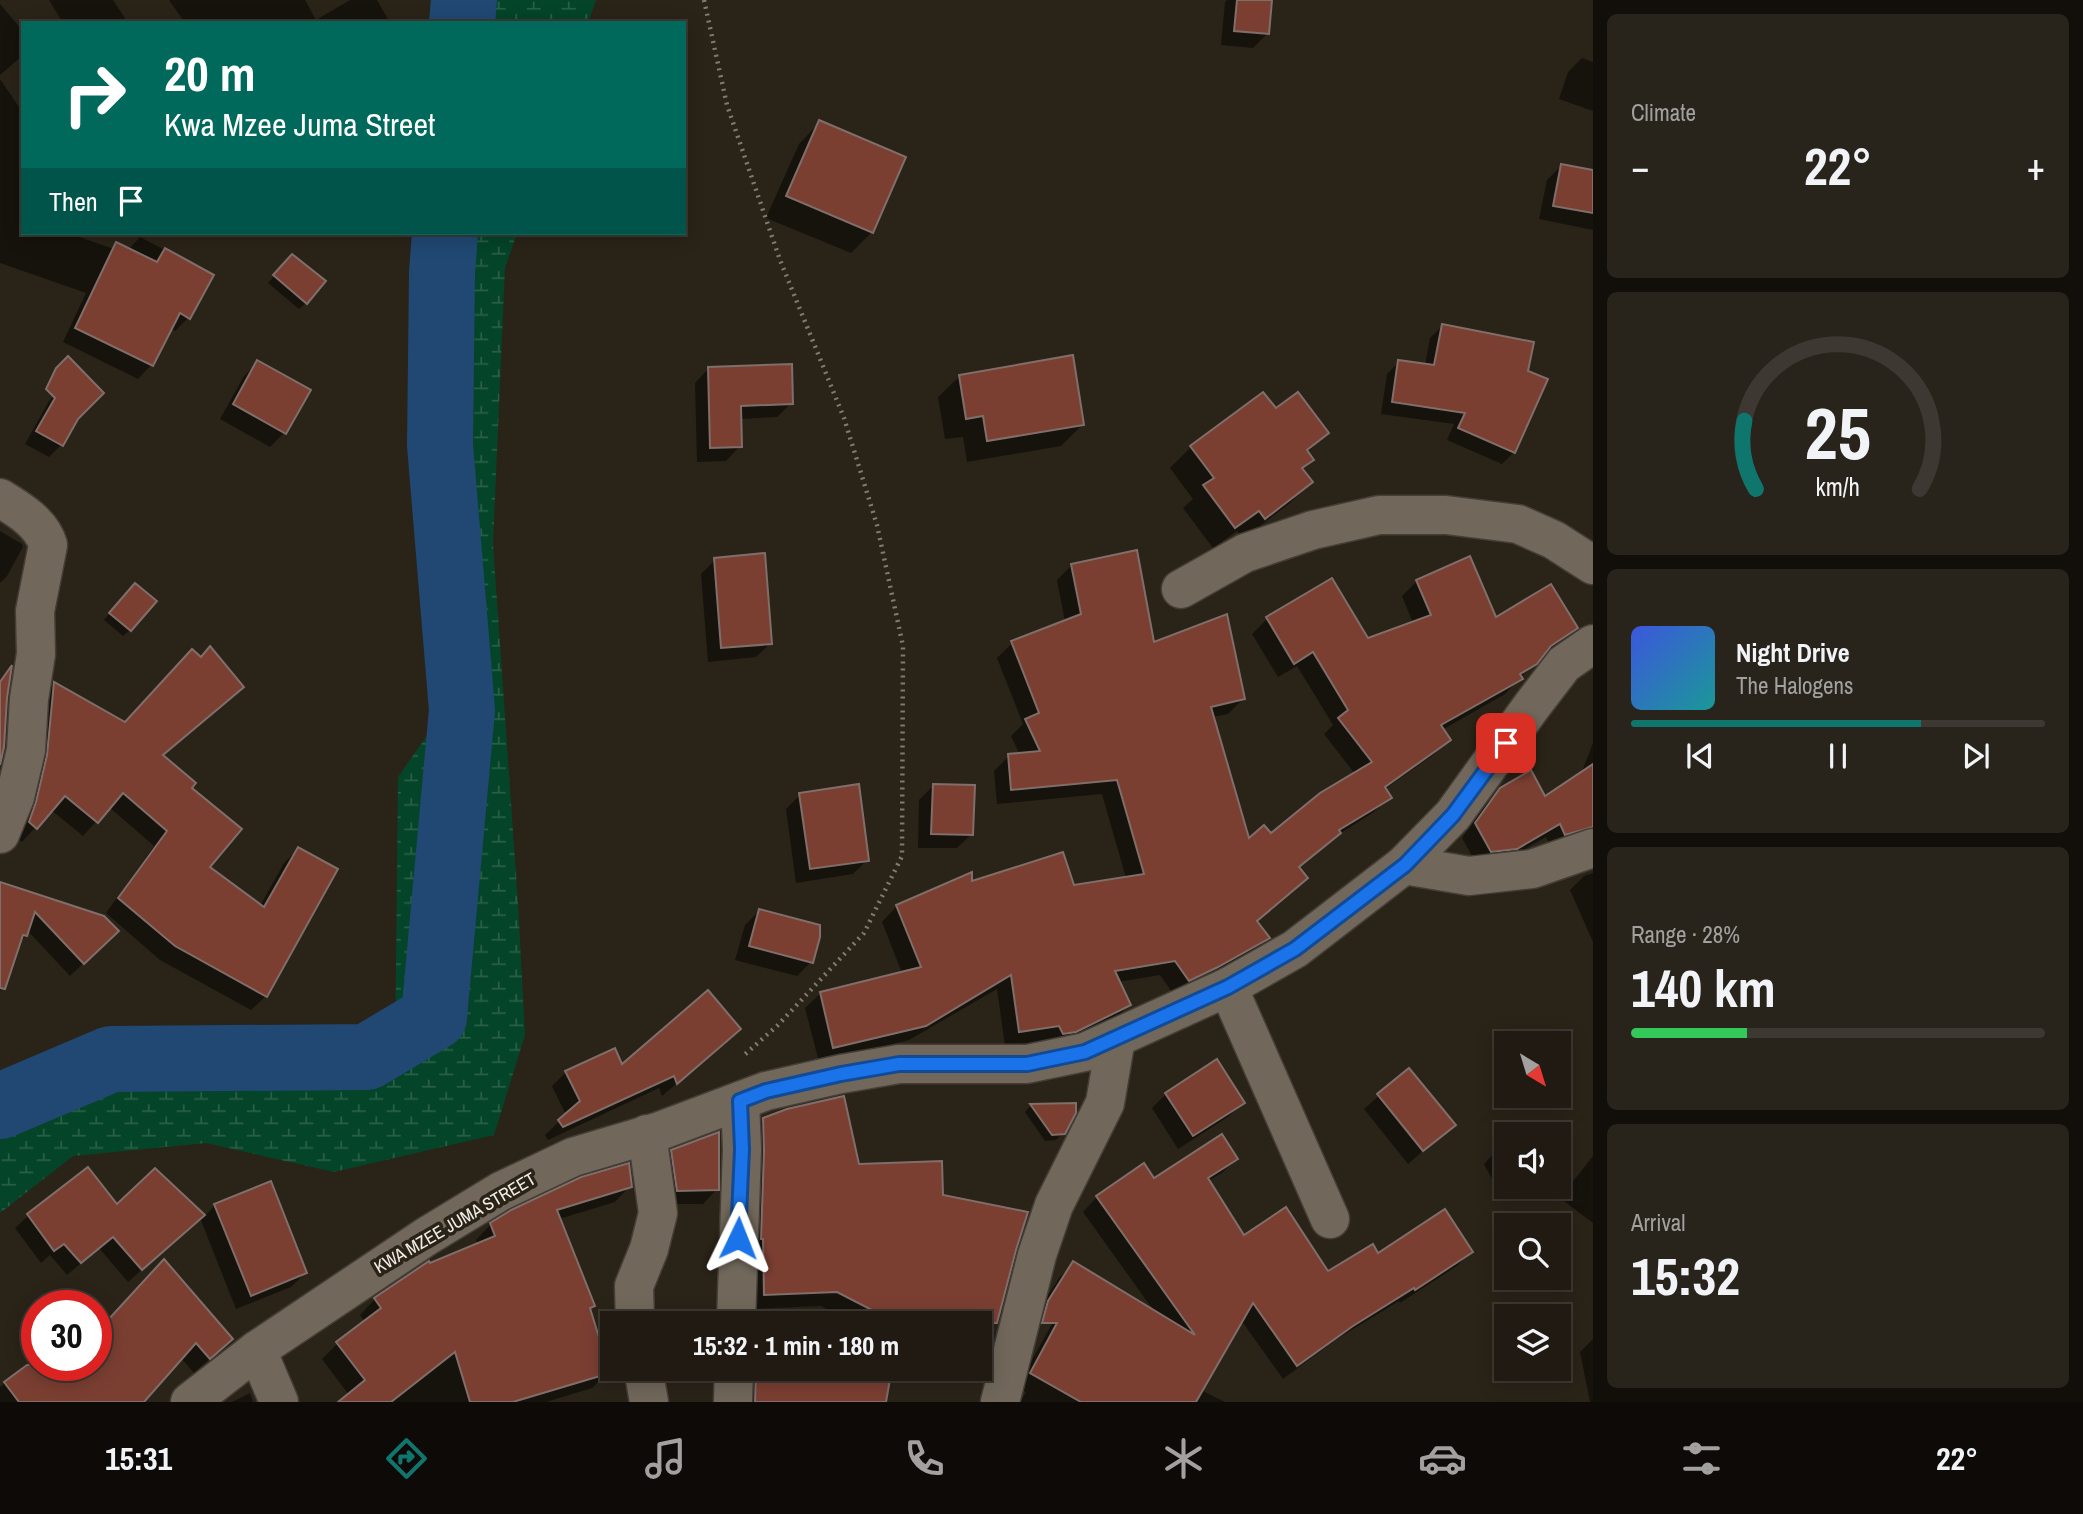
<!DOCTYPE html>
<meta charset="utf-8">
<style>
:root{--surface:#201a12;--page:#28231b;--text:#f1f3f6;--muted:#a2a19f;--line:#3d3832;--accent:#0f766e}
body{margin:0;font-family:"Archivo Narrow",sans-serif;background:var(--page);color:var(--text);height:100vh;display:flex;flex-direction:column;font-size:26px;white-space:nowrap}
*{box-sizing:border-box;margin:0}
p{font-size:23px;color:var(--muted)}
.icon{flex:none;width:38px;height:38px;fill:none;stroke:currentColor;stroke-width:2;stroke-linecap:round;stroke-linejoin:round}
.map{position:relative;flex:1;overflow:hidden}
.side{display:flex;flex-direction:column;gap:14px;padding:14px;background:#120e0a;width:490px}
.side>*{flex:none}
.top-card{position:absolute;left:21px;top:21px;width:665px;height:214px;border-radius:0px;box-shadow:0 4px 18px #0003,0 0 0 2px var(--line);background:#00695c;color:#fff;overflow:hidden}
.needle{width:46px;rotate:142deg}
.buttons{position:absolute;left:1494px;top:1031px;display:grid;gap:14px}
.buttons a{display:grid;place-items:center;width:77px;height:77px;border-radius:0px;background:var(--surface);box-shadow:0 4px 18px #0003,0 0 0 2px var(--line);font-size:35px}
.speed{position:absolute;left:21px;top:1290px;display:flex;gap:14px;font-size:35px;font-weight:700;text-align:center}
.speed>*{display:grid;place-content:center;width:91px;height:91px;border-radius:50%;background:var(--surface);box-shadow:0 4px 18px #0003,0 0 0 2px var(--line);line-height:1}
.speed .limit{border:10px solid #d22;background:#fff;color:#111}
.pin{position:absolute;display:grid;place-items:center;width:60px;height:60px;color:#fff;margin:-30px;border-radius:14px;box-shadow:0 4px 10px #0006}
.me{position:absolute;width:77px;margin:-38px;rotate:2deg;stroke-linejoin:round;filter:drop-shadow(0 0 5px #0008)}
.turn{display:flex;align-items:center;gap:24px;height:147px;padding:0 28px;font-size:32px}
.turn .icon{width:91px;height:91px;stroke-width:2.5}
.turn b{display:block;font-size:49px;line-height:60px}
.then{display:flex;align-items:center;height:66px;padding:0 28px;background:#0003;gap:14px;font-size:26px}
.big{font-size:52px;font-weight:800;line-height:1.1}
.side .card{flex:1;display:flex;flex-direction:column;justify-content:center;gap:10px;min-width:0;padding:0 24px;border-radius:10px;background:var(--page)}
.side .dial{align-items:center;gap:0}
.dial svg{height:182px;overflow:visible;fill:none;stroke:var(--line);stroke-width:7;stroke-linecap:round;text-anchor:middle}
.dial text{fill:var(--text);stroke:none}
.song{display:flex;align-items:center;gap:21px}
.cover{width:84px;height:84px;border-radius:10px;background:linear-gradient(135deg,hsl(230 70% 55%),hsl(180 70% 35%))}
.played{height:7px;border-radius:4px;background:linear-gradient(90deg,var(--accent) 70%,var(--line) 70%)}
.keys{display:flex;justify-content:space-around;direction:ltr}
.heat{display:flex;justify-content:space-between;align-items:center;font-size:38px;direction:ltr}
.charge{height:10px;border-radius:5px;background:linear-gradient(90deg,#34c759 28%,var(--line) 0)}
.trip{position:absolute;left:600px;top:1311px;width:392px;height:70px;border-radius:0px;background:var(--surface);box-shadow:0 4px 18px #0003,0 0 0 2px var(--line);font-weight:800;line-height:70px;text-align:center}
.tabs{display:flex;height:112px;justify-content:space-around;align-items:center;background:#0d0a07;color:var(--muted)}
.tabs .icon{width:49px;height:49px}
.tabs .on{color:var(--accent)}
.tabs b{font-size:32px;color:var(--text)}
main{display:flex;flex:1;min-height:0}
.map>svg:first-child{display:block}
.wetland{fill:url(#wetland-marsh)}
.shadow{fill:#0007}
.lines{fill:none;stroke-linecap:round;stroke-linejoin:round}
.river{stroke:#204873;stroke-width:66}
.building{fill:#7b3f32;stroke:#7f6e6a;stroke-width:2}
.minor-casing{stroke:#443e36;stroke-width:41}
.path{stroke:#807a71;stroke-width:4.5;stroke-dasharray:2 5;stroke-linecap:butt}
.minor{stroke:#71685b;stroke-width:38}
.route-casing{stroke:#114b97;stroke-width:18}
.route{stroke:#1a73e8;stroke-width:12}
.labels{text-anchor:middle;stroke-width:7;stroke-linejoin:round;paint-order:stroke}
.street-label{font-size:18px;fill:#f3ede6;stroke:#2a2318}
</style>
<main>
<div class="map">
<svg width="1593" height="1402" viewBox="0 0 1593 1402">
<defs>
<pattern id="wetland-marsh" width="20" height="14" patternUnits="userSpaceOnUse" patternTransform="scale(1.75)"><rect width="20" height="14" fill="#044428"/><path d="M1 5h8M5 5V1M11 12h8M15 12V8" fill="none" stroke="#295f47"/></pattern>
</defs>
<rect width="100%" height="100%" fill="#2a2318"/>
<!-- wetland -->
<g class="wetland">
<polygon points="475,0 596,0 588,23 474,23"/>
<polygon points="444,233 517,233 505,268 493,544 518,903 525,1035 494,1135 334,1172 206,1143 73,1156 0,1213 0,1117 85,1063 395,1062 398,777 462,685 436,288"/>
</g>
<!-- shadow -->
<g class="shadow">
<polygon points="49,0 113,0 128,23 63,23"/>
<polygon points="169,0 305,0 316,20 350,0 377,0 390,23 185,23"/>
<polygon points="1227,0 1271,0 1268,33 1253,48 1221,45 1225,2"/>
<polygon points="0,4 23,31 23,55 0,75"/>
<polygon points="1582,58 1593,62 1593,111 1559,99 1568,72"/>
<polygon points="0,79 23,113 23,233 68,233 131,255 128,250 140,237 212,275 188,318 175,331 170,328 151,365 138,379 63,342 86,293 0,263"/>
<polygon points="820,122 872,232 851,253 766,218 799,144"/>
<polygon points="1561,166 1593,172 1593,230 1539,219 1547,180"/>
<polygon points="286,262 306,303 299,309 268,283"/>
<polygon points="1442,326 1514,452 1502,464 1447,440 1454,424 1381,414 1387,374 1399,362 1425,365 1430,338"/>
<polygon points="258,362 308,391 284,433 270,447 220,419 244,376"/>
<polygon points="709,368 791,403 777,417 739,419 740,446 726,461 697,462 695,383"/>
<polygon points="960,376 1082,425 1061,446 967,462 963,437 945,439 938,397"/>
<polygon points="61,389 82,409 61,445 49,457 25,444 49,401"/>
<polygon points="1276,411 1327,433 1307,453 1311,459 1301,469 1311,482 1290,503 1243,539 1237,531 1213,548 1183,508 1193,499 1170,468 1191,447"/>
<polygon points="0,531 22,544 23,547 7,576 0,583"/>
<polygon points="715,560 771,643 756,657 708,662 701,574"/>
<polygon points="1072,565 1153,644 1243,699 1228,714 1213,717 1248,841 1271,835 1355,774 1324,734 1333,725 1297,666 1278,677 1252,634 1267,619 1331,580 1367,640 1413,623 1402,596 1417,581 1495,620 1576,628 1561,643 1540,657 1505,694 1442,730 1448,740 1433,755 1385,789 1389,797 1374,812 1336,836 1298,869 1306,878 1256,922 1268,938 1253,953 1174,995 1160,975 1118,982 1129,1005 1114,1020 1048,1048 1044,1041 1005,1046 997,989 909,1040 819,1062 805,1008 821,993 902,973 882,922 897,906 970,884 1073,887 1126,878 1102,794 997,804 994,771 1009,756 1020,755 1011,736 1023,724 997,658 1012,643 1065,622 1057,580"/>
<polygon points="128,591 130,630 123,636 104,620"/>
<polygon points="54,684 124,724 242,687 162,756 190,788 207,867 260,906 284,863 298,849 266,996 251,1010 160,960 106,913 154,846 109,807 83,836 51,810 22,842 15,837 40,698"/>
<polygon points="1593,743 1593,845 1551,847 1546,837 1501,862 1477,865 1462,838 1486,804 1501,789 1545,798 1581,774"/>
<polygon points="933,786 972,834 957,848 918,848 919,800"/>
<polygon points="800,795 867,860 853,874 796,883 786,809"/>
<polygon points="1593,873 1593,942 1570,890 1584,876"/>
<polygon points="0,883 103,944 70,976 27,930 26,936 19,942 4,987 0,991"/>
<polygon points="759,911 820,927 811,962 797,976 735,960 745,925"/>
<polygon points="725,1043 662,1096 659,1088 548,1140 545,1135 566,1115 552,1086 566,1072 622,1067"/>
<polygon points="1408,1070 1453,1125 1408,1164 1364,1109"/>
<polygon points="1166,1094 1243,1103 1228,1117 1178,1149 1152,1108"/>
<polygon points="1031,1105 1074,1105 1063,1133 1056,1140 1045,1141 1025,1112"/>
<polygon points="764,1119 858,1166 941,1196 974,1323 853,1323 821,1306 749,1309 748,1135"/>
<polygon points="1507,1145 1507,1186 1526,1186 1503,1199 1484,1164 1498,1149"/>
<polygon points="672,1152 717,1189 703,1204 663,1204 658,1166"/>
<polygon points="1593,1156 1593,1223 1560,1198"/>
<polygon points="1236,1158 1222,1173 1208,1181 1244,1237 1328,1273 1378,1256 1471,1252 1457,1266 1400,1303 1399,1301 1337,1339 1283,1379 1241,1320 1201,1390 1225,1402 1020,1402 1026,1392 1017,1387 1057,1315 1038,1311 1059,1278 1073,1264 1156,1314 1083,1212 1097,1197"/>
<polygon points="88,1170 117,1206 155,1171 204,1217 215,1205 305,1273 291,1287 236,1309 200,1218 128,1282 99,1248 67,1275 50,1255 41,1263 15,1228 28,1216"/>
<polygon points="630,1186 615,1202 559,1219 579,1313 608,1373 592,1388 546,1402 340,1402 349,1395 322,1359 337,1344 365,1322 360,1315 375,1299 428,1264 429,1266 478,1245 476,1240 491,1224"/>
<polygon points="148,1276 215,1354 194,1373 181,1358 142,1402 0,1402 0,1387 37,1360 37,1365 96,1365"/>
<polygon points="1593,1339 1593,1402 1590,1402 1580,1352"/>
<polygon points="735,1368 807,1368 885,1402 738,1402"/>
<polygon points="940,1368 953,1368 949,1373"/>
<polygon points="250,1393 253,1402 232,1402"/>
</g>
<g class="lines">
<!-- river -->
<g class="river">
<polyline points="462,23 464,0"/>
<polyline points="0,1106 111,1059 367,1057 434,1017 462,710 440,445 442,273 445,233"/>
</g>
</g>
<!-- building -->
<g class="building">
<polygon points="1237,0 1272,0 1269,34 1234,31"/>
<polygon points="819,120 906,157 873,233 786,196"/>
<polygon points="1561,164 1593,170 1593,213 1553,206"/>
<polygon points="116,242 157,262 165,248 214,275 190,319 180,313 153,366 75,328"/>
<polygon points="292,254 326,281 307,304 273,275"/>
<polygon points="1442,324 1534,342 1528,371 1548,379 1515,453 1458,428 1465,413 1392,402 1398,360 1434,365"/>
<polygon points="1073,355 1084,425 987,441 983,416 966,419 959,375"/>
<polygon points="68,356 104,393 78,419 63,446 36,431 55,398 46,389 56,368"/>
<polygon points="257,360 311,390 286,434 233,404"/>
<polygon points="792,364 793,404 741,406 742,447 710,448 708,367"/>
<polygon points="1263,392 1276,408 1298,392 1329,433 1307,450 1314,460 1302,468 1313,482 1265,519 1259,511 1235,528 1203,485 1214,478 1190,446"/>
<polygon points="1137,550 1154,642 1227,614 1245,699 1211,707 1249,838 1264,825 1271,833 1320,793 1372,762 1338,718 1348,710 1313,652 1294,664 1266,617 1332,578 1368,638 1431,615 1416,580 1470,556 1496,617 1551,584 1578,628 1551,646 1537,664 1520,674 1523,679 1441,725 1451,740 1385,787 1392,798 1339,830 1341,833 1299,867 1308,878 1257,921 1270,938 1218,967 1189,981 1175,961 1115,971 1131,1005 1076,1032 1063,1034 1059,1026 1019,1032 1011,975 926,1026 833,1048 820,992 921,967 896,905 972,872 972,881 1063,852 1074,885 1144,874 1117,780 1011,790 1008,754 1040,751 1025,719 1039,713 1011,641 1081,614 1071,564"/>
<polygon points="765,553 772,644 721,648 714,558"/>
<polygon points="135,583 157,601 131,631 109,613"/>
<polygon points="210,646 244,687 163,755 196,783 192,788 242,829 210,867 264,907 298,847 338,869 267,997 175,946 118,898 167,831 123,793 98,823 65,796 37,829 29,822 36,802 47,755 54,682 125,722 192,649 201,657"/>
<polygon points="12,665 7,698 4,747 0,765 0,682"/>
<polygon points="1593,764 1593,827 1565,835 1560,824 1517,849 1491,852 1475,823 1500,788 1531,770 1545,796"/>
<polygon points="859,784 869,861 810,869 799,793"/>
<polygon points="933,784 975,785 973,835 931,834"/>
<polygon points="0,882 104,916 119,931 84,964 35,912 27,936 23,935 5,989 0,988"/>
<polygon points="759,909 820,925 820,937 813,963 749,946"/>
<polygon points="708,990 741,1029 677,1084 674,1076 563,1127 558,1120 580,1101 565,1071 615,1048 622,1064"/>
<polygon points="1217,1059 1245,1103 1193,1136 1165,1093"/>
<polygon points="1409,1068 1456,1125 1423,1151 1377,1094"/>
<polygon points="844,1096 859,1164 942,1161 943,1195 1028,1212 1016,1250 997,1323 897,1323 837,1292 764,1295 763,1239 761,1239 764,1150 763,1118 787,1109"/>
<polygon points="1076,1103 1076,1113 1065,1134 1052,1135 1030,1104"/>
<polygon points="719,1132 719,1190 677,1191 671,1150"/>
<polygon points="1222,1134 1238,1159 1208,1178 1244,1235 1286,1207 1328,1271 1373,1244 1378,1253 1445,1209 1473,1252 1415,1290 1414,1288 1353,1326 1297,1366 1253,1303 1196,1402 1081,1402 1030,1373 1057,1323 1042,1323 1048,1301 1073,1261 1195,1335 1096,1196 1144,1163 1154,1178"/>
<polygon points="629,1163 632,1187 557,1210 595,1306 590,1308 610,1373 513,1402 470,1402 455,1352 391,1402 338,1402 365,1380 336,1342 381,1308 374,1298 429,1261 430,1263 495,1236 490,1223 511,1210 581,1177"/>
<polygon points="88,1167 117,1204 155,1168 205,1215 142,1270 113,1237 81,1263 64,1244 54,1251 27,1214"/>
<polygon points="271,1181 307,1273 251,1296 214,1204"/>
<polygon points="164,1259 233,1339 210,1359 196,1343 144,1402 19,1402 4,1382 27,1365 96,1365 96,1333"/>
<polygon points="756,1368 892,1368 886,1402 755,1402"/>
</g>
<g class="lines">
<!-- minor casing -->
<g class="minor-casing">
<g id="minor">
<path d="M0 498C18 509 42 523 48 545L35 611 36 654 29 699 26 750 15 797 0 834"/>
<polyline points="1181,589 1245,553 1313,530 1379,515 1446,515 1518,524 1554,540 1593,565"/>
<polyline points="1404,865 1469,876 1532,869 1593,848"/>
<polyline points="1228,987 1330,1219"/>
<polyline points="635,1323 634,1286 649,1249 658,1213 647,1134"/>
<polyline points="736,1323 742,1149 740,1101"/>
<polyline points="257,1350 279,1402"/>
<polyline points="643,1368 649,1402"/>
<polyline points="190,1402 257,1350 427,1236 501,1191 573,1157 657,1132 766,1091 841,1074 899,1064 1027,1064 1085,1052 1228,987 1295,949 1404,865 1453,815 1531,707 1564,664 1593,644"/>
<polyline points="733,1402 734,1368"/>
<polyline points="1000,1402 1037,1255 1054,1205 1105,1103 1116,1038"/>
</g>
</g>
<!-- path -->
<polyline class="path" points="704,0 727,105 780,260 844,418 877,525 903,646 902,856 864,933 778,1025 742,1057"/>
<!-- minor -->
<use href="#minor" class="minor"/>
</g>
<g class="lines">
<!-- route casing -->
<g class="route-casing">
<polyline id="route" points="738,1238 742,1149 740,1101 766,1091 841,1074 899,1064 1027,1064 1085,1052 1228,987 1295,949 1405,865 1453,815 1506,743"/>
</g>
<!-- route -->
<use href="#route" class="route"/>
</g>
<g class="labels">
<!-- street labels -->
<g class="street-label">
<text transform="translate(455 1223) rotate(-30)" y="6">KWA MZEE JUMA STREET</text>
</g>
</g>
</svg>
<div class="buttons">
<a><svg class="needle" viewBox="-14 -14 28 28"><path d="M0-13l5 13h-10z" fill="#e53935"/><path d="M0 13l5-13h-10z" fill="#a2a19f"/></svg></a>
<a><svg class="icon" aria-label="sound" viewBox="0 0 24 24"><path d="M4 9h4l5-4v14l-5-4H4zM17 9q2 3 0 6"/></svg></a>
<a><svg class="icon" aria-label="search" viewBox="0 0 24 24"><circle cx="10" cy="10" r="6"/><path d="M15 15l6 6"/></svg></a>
<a><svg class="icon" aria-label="layers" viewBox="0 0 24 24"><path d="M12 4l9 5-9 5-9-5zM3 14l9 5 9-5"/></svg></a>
</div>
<div class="speed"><div class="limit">30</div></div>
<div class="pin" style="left:1506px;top:743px;background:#d93025"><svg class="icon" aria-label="arrive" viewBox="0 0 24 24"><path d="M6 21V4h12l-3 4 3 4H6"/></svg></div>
<svg class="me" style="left:738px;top:1238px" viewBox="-20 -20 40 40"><path d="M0-17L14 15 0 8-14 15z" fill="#1a73e8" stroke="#fff" stroke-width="4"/></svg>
<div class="trip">15:32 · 1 min · 180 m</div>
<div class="top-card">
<div class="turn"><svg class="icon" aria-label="right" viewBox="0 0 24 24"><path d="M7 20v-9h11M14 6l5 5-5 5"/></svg><div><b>20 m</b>Kwa Mzee Juma Street</div></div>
<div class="then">Then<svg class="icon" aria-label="arrive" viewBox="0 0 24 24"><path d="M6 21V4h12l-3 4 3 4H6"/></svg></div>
</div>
</div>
<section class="side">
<div class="card"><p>Climate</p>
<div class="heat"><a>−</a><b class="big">22°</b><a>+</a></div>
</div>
<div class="card dial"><svg viewBox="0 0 100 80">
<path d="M14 69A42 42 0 1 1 86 69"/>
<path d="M14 69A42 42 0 0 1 9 39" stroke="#0f766e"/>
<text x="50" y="56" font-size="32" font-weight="700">25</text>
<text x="50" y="72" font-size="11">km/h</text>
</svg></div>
<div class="card">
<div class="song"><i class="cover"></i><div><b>Night Drive</b><p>The Halogens</p></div></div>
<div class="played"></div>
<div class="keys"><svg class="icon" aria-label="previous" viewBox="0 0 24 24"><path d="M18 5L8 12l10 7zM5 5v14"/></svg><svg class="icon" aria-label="pause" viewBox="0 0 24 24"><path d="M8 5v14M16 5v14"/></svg><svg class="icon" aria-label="next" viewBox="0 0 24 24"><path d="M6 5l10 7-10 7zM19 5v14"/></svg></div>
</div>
<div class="card"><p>Range · 28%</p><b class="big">140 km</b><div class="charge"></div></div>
<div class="card"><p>Arrival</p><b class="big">15:32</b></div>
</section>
</main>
<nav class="tabs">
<b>15:31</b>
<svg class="icon on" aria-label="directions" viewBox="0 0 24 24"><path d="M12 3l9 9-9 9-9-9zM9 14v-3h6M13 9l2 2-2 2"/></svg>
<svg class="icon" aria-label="music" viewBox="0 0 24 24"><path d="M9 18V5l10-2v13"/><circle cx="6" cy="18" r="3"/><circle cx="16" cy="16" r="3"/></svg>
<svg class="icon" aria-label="phone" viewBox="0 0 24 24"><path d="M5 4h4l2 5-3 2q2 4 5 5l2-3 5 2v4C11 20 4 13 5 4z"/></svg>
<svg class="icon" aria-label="climate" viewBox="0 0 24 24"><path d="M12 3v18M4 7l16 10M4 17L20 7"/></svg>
<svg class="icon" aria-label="car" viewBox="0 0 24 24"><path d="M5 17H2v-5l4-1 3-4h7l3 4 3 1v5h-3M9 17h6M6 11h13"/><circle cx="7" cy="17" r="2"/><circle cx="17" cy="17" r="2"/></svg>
<svg class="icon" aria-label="filters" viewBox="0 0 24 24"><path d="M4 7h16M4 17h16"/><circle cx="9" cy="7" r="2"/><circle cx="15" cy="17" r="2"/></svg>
<b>22°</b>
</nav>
